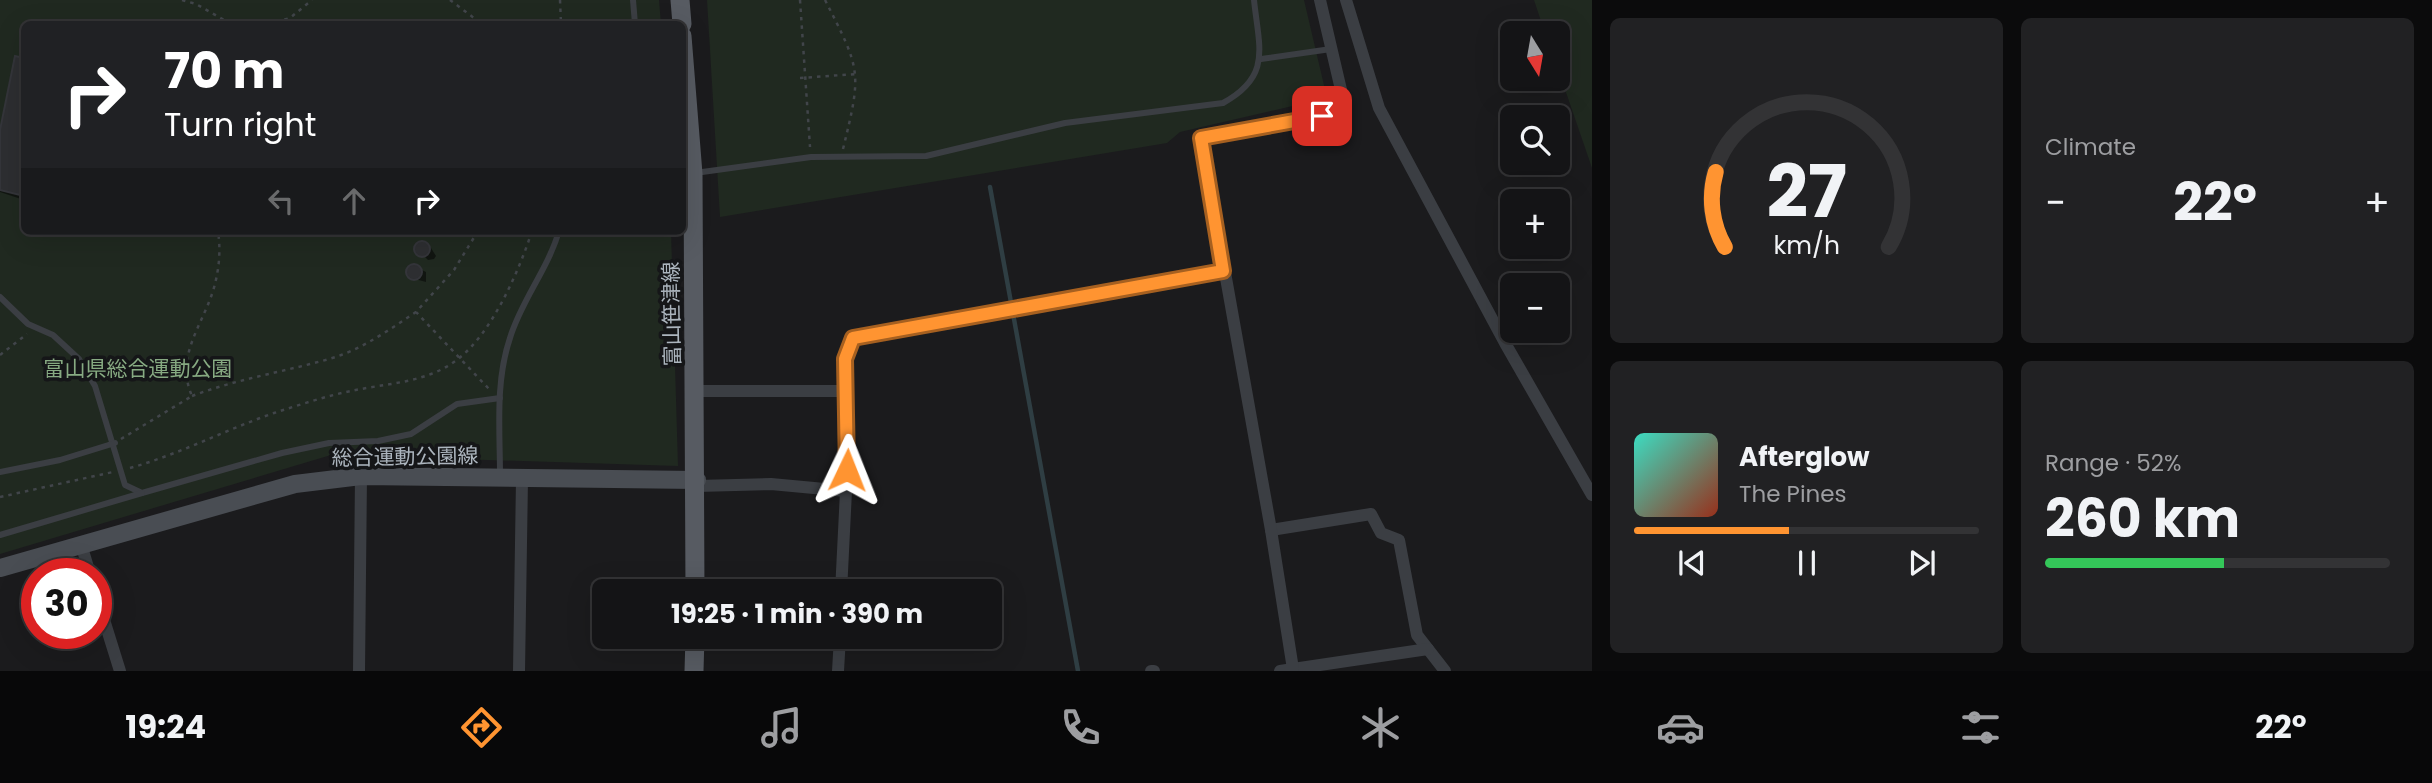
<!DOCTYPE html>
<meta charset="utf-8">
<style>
:root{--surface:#141416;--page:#212123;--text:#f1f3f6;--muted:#9d9ea1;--line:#333335;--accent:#ff9431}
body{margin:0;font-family:Poppins,"Noto Sans JP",sans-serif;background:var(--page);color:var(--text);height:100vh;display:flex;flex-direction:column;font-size:26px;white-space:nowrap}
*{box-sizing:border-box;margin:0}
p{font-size:23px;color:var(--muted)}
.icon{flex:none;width:38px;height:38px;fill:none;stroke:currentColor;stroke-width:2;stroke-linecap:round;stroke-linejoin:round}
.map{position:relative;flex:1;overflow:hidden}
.panel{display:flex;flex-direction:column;gap:18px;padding:18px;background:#0b0b0c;width:840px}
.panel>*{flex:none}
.guide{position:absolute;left:21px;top:21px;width:665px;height:214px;border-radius:10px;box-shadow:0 7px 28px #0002,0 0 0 2px var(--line);background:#202124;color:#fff;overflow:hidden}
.needle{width:46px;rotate:169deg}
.tools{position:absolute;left:1500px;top:21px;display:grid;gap:14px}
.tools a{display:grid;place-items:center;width:70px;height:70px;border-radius:10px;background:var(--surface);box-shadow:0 7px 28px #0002,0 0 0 2px var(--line);font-size:35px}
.speed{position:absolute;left:21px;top:558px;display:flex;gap:14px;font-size:35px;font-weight:700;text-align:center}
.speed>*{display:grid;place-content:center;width:91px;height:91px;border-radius:50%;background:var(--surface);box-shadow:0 7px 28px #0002,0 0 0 2px var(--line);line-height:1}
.speed .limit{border:10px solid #d22;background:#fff;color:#111}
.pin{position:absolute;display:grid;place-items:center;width:60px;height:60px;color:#fff;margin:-30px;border-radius:14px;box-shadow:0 4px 10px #0006}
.me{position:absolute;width:77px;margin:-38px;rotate:2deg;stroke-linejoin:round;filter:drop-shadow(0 0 5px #0008)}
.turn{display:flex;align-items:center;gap:24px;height:147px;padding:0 28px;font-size:32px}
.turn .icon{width:91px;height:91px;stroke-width:2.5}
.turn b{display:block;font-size:49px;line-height:60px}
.lanes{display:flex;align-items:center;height:66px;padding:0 28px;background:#0003;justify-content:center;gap:35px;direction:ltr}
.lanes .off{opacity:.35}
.big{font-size:52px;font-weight:700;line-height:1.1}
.panel .card{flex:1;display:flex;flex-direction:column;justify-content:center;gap:10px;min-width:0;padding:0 24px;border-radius:10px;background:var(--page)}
.panel .dial{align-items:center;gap:0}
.dial svg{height:182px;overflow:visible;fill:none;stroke:var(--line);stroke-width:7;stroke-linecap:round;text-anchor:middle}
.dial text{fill:var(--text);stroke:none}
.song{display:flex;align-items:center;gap:21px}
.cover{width:84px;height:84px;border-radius:10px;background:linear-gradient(135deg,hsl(170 70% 55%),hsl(10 70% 35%))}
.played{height:7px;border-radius:4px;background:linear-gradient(90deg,var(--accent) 45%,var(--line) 45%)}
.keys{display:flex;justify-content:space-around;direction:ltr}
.heat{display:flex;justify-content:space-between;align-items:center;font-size:38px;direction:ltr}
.charge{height:10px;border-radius:5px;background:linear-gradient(90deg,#34c759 52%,var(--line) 0)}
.panel .tiles{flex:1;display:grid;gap:18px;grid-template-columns:repeat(2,1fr)}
.trip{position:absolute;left:592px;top:579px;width:410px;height:70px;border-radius:10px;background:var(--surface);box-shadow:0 7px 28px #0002,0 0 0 2px var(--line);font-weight:700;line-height:70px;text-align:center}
.menu{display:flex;height:112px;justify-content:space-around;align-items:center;background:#080809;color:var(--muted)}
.menu .icon{width:49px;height:49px}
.menu .selected{color:var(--accent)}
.menu b{font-size:32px;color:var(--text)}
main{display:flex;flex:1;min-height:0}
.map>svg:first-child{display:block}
.green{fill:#202920}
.shadow{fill:#0007}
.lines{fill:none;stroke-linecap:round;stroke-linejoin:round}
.stream{stroke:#2f3e43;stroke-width:4.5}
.building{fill:#2d2e31;stroke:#34353a;stroke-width:2}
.path{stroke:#41454a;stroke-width:2.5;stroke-dasharray:3.5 5;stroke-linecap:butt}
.service{stroke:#3b3e43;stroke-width:6}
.minor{stroke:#3b3e43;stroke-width:12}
.secondary{stroke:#494d53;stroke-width:18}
.primary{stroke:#575b62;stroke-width:19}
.route-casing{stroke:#a66020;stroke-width:18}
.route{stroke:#ff9431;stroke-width:12}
.labels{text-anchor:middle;stroke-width:7;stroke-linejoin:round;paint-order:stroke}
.street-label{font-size:21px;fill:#acb5be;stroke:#151618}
.park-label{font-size:21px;fill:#87aa82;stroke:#151618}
</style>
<main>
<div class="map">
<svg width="1592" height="671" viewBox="0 0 1592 671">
<rect width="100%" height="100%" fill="#1b1b1d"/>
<!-- green -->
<g class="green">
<polygon points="0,0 659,0 661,24 24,24 24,231 671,231 678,466 331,455 0,554"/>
<polygon points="707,0 1304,0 1327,98 1180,132 1167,143 720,217"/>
<polygon points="1534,0 1592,0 1592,168 1558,69 1558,33 1545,33"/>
</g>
<!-- shadow -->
<g class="shadow">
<polygon points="17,58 24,60 24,200 0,192 0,138"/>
<polygon points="423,243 431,248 436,256 434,259 428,260 416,248 418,244"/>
<polygon points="414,266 426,272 426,282 411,278 407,272"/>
</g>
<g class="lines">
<!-- stream -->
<polyline class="stream" points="990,187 1078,671"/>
</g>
<!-- building -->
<g class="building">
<polygon points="15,56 24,58 24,196 0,190 0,130"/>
<circle cx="422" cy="249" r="8"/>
<circle cx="414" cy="272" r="8"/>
</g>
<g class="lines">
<!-- path -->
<g class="path">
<polyline points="182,0 196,4 231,24"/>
<polyline points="450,0 482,24"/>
<polyline points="560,0 561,24"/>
<polyline points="800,0 810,147"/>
<path d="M825 0C861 70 862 72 843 149"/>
<polyline points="268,24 290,18 312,0"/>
<polyline points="800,78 857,74"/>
<polyline points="478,231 454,270 416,312 489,389"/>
<polyline points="0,355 27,334"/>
<path d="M192 396C237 379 283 372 329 359 361 350 389 330 416 312"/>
<path d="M121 439 192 396C175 357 201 328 213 291 219 271 221 252 218 231"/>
<path d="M130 468C180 454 225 430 274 413 299 405 326 396 351 391 387 383 428 383 458 359 492 333 519 271 532 231"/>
<polyline points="0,497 113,472"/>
</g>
<!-- service -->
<g class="service">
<polyline points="633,0 635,24"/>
<polyline points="1261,59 1331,49"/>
<path d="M695 173 811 157 926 156 1065 123 1223 103C1272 76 1259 48 1254 0"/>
<polyline points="0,297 28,324 53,335 79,359 95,386 125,485 142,493 282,453 329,443 378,441 411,434 457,404 500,398"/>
<polyline points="0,472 60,460 115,443"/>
<path d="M500 476C500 430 495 382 510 338 521 301 548 269 559 231"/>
<polyline points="0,535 142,493"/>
</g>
<!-- minor -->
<g class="minor">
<polyline points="1346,0 1379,108 1505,343 1592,495"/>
<polyline points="696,391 844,391 845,359 853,338 1223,271"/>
<polyline points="697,486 771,484 846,491 848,427 844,391"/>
<polyline points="1271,530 1371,514 1381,533 1399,540 1417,635 1445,671"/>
<polyline points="81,544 90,574"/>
<polyline points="841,592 846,491"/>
<polyline points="96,594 120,671"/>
<polyline points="1293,669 1428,649"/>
<polyline points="359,671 361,476"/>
<polyline points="519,671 522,479"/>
<polyline points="838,671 840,637"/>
<polyline points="1151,671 1154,671"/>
<polyline points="1280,671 1293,669 1271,530 1201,138 1346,111 1320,0"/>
</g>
<!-- secondary -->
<polyline class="secondary" points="0,568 295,484 361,476 697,480"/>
<!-- primary -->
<g class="primary">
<polyline points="680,0 682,24"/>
<polyline points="682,36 693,174 695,592"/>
<polyline points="694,671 695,637"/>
</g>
</g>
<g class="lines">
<!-- route casing -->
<g class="route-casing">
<polyline id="route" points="847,470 845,359 853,338 1223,271 1201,138 1322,116"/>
</g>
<!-- route -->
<use href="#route" class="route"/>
</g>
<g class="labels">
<!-- street labels -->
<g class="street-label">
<text transform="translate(672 314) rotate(-91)" y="7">富山笹津線</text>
<text transform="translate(405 457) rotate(-1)" y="7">総合運動公園線</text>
</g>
<!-- park labels -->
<g class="park-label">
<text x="138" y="376">富山県総合運動公園</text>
</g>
</g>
</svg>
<div class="tools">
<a><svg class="needle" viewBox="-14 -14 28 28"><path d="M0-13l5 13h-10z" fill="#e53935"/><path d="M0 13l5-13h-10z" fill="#9d9ea1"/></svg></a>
<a><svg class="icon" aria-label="search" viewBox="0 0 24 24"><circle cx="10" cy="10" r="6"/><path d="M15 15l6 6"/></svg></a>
<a>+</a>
<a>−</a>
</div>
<div class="speed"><div class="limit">30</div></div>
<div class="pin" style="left:1322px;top:116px;background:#d93025"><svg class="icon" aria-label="arrive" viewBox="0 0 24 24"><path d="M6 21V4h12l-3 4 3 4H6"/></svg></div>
<svg class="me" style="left:847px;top:470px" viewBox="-20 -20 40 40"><path d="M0-17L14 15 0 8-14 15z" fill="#ff9431" stroke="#fff" stroke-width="4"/></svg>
<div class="trip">19:25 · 1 min · 390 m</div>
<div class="guide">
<div class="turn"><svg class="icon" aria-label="right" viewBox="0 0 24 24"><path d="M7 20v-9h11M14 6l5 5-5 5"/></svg><div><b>70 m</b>Turn right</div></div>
<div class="lanes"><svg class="icon off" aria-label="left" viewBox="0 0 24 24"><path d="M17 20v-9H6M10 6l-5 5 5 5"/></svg><svg class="icon off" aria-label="ahead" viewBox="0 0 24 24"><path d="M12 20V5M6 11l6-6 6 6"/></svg><svg class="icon" aria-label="right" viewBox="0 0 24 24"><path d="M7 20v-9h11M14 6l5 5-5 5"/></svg></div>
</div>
</div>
<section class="panel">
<div class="tiles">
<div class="card dial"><svg viewBox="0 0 100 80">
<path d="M14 69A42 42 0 1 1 86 69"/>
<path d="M14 69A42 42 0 0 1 10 36" stroke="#ff9431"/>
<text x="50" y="56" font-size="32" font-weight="700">27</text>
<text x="50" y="72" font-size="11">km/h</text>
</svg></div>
<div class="card"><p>Climate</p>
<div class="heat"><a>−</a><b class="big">22°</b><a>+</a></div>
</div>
<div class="card">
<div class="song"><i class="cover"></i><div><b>Afterglow</b><p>The Pines</p></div></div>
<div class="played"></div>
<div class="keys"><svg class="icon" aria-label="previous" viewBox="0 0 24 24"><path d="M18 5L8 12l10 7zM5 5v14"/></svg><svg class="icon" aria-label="pause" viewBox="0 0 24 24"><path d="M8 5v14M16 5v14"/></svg><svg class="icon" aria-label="next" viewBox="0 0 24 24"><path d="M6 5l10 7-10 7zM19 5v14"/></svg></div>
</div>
<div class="card"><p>Range · 52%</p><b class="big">260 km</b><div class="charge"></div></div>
</div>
</section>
</main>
<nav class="menu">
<b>19:24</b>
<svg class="icon selected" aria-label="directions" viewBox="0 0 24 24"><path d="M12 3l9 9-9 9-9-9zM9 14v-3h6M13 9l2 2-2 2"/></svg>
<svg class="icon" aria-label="music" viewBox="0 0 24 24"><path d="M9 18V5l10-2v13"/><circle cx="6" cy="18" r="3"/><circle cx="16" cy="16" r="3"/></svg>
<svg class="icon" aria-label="phone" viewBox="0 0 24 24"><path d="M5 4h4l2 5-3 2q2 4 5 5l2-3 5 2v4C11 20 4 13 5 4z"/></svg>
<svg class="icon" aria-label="climate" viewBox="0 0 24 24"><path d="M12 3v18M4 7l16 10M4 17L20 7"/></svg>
<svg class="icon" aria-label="car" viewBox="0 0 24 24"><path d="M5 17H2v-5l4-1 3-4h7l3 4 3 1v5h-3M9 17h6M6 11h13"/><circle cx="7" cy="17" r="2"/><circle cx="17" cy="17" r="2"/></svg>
<svg class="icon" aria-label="filters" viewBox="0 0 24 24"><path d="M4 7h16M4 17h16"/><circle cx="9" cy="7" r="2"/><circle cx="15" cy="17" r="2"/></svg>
<b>22°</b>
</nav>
